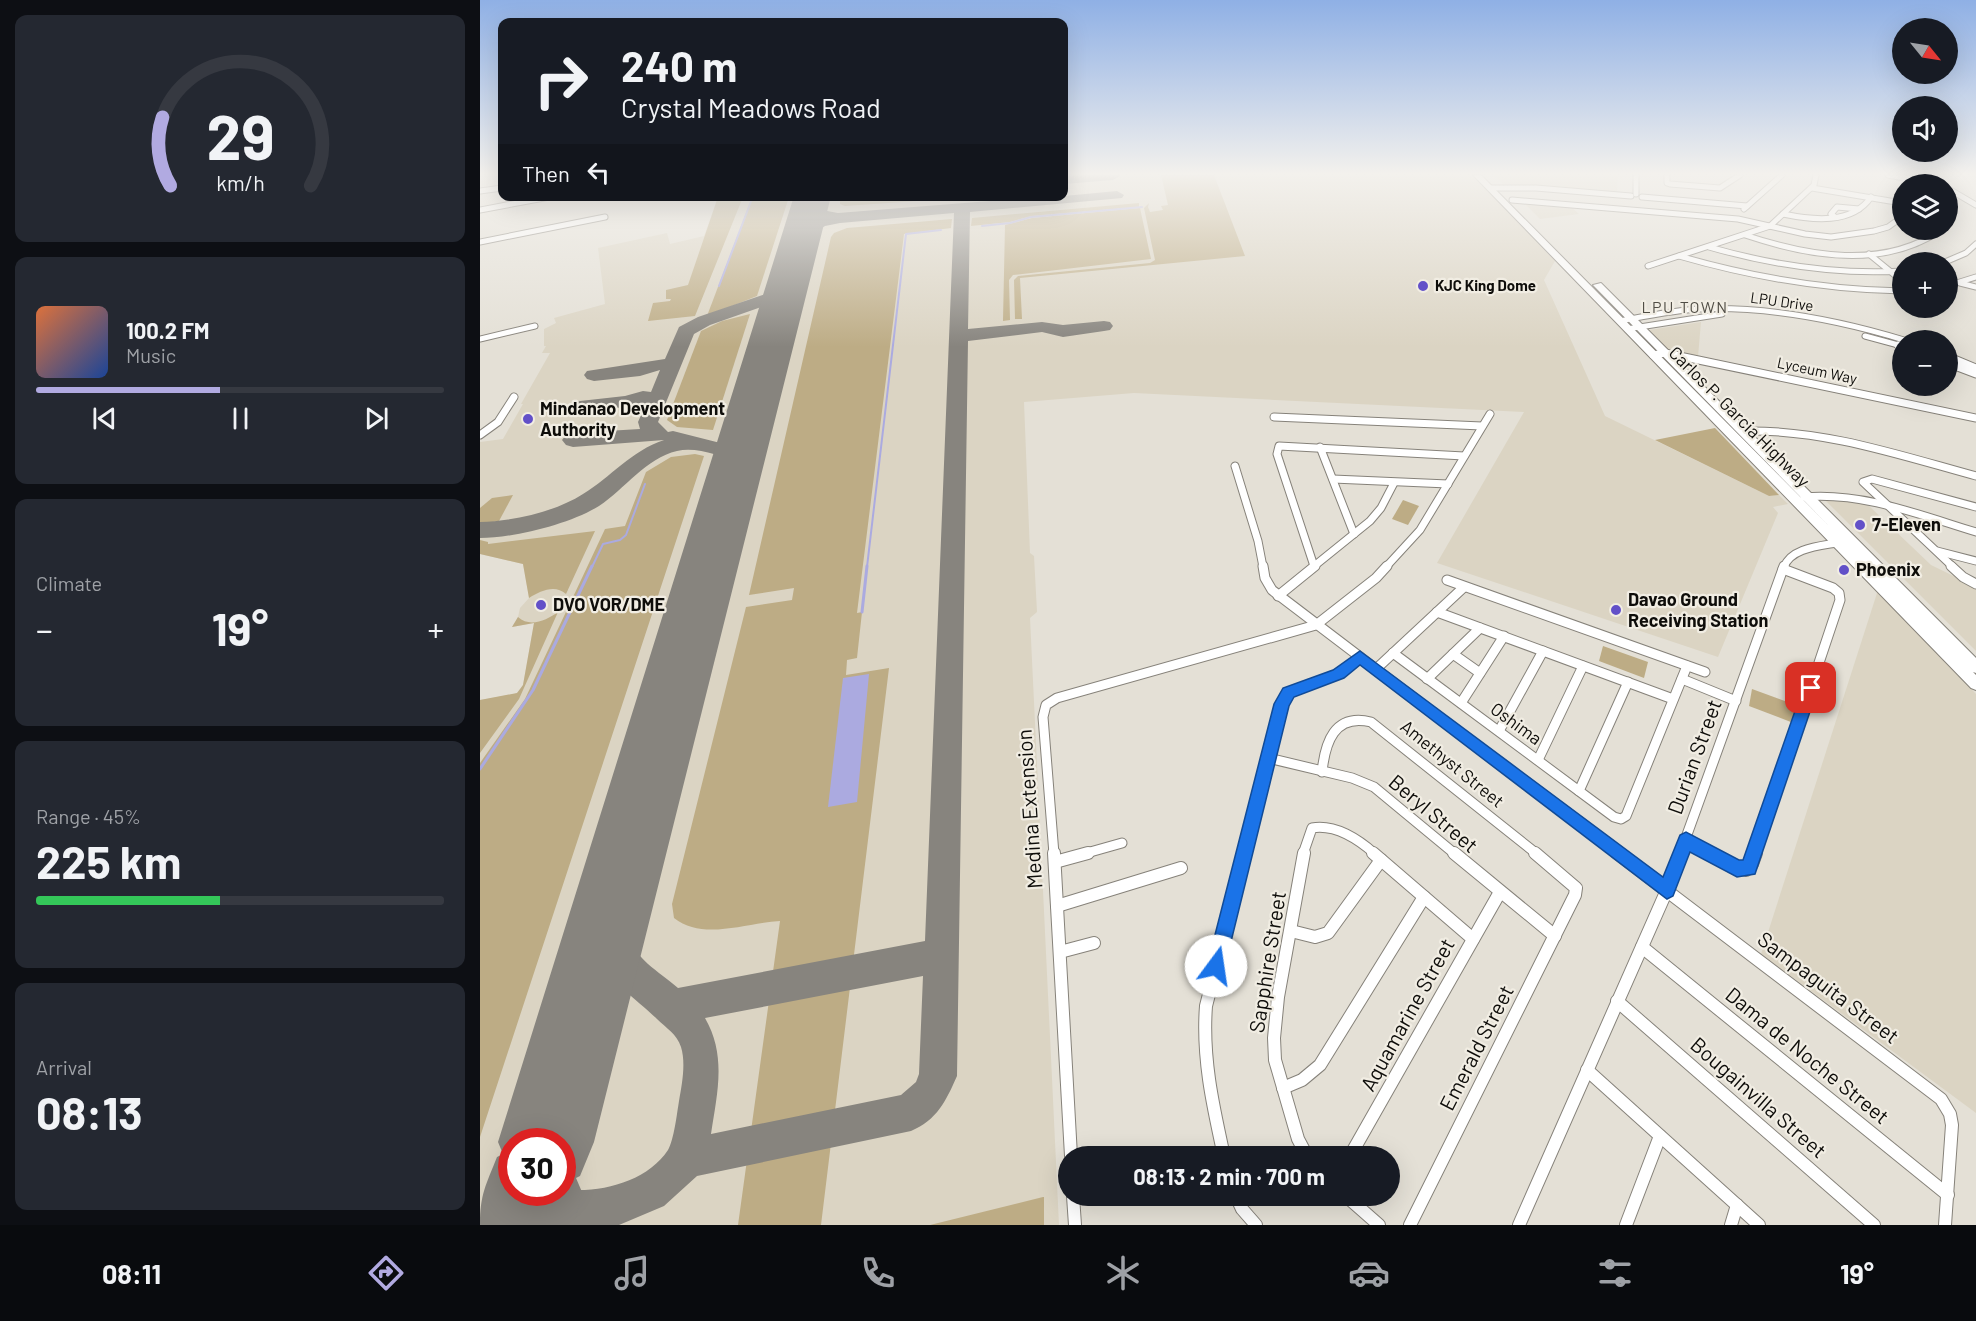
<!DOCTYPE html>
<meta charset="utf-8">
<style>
:root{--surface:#171b24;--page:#242831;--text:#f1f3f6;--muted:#9ea1a6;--line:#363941;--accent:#b1aae1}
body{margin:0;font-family:Barlow,sans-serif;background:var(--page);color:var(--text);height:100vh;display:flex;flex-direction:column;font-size:22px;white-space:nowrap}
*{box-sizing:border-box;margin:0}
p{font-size:20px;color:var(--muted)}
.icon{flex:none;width:33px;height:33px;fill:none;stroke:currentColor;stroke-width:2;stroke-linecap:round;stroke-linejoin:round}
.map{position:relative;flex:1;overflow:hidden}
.drawer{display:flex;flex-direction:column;gap:15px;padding:15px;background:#0d0f14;width:480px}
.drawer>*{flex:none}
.guide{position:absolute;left:18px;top:18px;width:570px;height:183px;border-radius:12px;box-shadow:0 6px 24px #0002;background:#171b24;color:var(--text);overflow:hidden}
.needle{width:39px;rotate:120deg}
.buttons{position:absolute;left:1412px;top:18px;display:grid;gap:12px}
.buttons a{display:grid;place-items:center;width:66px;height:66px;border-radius:50%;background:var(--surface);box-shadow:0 6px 24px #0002;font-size:30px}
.speed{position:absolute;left:18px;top:1128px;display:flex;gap:12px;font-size:30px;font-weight:700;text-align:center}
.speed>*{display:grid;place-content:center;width:78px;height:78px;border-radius:50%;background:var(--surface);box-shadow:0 6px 24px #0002;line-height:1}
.speed .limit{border:9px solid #d22;background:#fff;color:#111}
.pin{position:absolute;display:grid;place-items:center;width:51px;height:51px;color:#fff;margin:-26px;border-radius:12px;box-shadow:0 3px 9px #0006}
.me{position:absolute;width:66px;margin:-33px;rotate:14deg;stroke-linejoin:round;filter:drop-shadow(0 0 4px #0008)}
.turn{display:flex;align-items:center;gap:21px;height:126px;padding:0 24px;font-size:27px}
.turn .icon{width:78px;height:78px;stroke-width:2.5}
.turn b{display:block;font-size:42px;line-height:51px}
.then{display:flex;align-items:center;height:57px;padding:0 24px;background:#0003;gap:12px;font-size:22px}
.big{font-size:45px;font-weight:700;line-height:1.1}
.drawer .widget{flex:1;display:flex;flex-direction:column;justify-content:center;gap:9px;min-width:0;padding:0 21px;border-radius:12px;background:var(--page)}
.drawer .dial{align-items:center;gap:0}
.dial svg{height:156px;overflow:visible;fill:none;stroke:var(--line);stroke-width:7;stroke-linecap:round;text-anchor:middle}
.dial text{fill:var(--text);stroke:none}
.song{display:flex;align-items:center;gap:18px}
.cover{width:72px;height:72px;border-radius:9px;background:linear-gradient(135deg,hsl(20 70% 55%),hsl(220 70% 35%))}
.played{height:6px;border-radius:3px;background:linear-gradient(90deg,var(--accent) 45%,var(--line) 45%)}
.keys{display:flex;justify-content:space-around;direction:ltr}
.heat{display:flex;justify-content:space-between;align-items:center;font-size:33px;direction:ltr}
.charge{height:9px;border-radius:4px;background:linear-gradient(90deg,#34c759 45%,var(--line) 0)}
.trip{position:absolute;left:578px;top:1146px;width:342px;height:60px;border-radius:30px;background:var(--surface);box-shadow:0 6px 24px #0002;font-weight:700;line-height:60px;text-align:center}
.tab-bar{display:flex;height:96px;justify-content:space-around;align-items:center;background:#090b0e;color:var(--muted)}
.tab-bar .icon{width:42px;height:42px}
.tab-bar .selected{color:var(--accent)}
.tab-bar b{font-size:27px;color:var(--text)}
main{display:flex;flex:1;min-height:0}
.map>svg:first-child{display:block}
.built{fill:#dbd4c3;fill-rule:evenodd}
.green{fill:#bdac85}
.water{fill:#abaae0}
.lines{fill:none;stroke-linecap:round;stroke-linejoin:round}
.stream-far1{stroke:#abaae0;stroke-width:2}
.stream{stroke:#abaae0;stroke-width:3}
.taxiway{fill:#87847e;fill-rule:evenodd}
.runway{fill:#87847e;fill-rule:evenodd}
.minor-far3-casing{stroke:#86827a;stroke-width:7}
.minor-far2-casing{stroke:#86827a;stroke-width:9}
.minor-far1-casing{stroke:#86827a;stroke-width:11}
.minor-casing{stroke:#86827a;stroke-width:14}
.trunk-casing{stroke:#86827a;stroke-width:2}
.minor-far3{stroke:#fff;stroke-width:5}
.minor-far2{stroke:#fff;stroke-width:7}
.minor-far1{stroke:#fff;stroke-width:9}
.minor{stroke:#fff;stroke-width:12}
.trunk{fill:#fff;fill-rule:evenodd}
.route{fill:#1a73e8;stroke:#114b97;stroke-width:1.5}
.poi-dot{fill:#6250c8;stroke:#f1ede3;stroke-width:2}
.labels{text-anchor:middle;stroke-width:4.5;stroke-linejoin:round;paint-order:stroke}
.far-poi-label{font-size:15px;font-weight:bold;fill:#0e0d0a;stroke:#f1ede3;text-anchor:start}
.far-street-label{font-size:15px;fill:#0e0d0a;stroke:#f1ede3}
.far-neighbourhood-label{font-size:16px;letter-spacing:1.5px;fill:#504d45;stroke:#f1ede3}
.poi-label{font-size:18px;font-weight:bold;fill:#0e0d0a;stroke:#f1ede3;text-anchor:start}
.street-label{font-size:18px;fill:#0e0d0a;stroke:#f1ede3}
.near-street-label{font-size:21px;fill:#0e0d0a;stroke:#f1ede3}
</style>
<main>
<section class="drawer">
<div class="widget dial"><svg viewBox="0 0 100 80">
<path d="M14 69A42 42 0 1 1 86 69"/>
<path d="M14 69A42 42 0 0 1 10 34" stroke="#b1aae1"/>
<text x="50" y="56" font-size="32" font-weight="700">29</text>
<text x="50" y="72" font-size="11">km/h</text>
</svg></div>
<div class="widget">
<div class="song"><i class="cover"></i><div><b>100.2 FM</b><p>Music</p></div></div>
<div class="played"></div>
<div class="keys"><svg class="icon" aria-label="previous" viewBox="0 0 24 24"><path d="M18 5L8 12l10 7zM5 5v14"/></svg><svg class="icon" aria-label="pause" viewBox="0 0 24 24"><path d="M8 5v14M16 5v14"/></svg><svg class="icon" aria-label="next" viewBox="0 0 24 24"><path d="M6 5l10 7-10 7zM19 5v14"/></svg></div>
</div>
<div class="widget"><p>Climate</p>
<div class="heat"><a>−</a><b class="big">19°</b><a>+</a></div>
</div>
<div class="widget"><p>Range · 45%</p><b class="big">225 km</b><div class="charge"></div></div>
<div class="widget"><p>Arrival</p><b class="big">08:13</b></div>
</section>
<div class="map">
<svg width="1496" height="1225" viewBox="0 0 1496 1225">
<rect width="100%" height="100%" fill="#e4e0d6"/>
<!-- built -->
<g class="built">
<path d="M584 175H992L1075 261 1064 280 1125 416 1289 496 1299 495 1308 504 1293 507 1298 513 1238 657 957 563 1044 412 654 393 544 402 550 553 554 556 557 612 550 618 579 1225H0V700L35 694 40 691 43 685 54 623 32 627 38 617 40 608 49 598 43 564 0 554V442L23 439 43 404H41L70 353H62L66 346H64V329L76 323 74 318 125 304 118 248 187 233 190 244 224 236 238 197 584 196ZM32 1142H82V1192H32Z"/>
<polygon points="1014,175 1138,175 1137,193 1023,184"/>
<polygon points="1044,203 1091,207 1099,214 1060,219"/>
<polygon points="1221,322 1218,357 1190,352 1169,330"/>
<polygon points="1357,498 1388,505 1451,565 1496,587 1496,651 1345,500"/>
<polygon points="1398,590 1496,694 1496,1113 1281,954"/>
</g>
<!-- green -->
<g class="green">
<polygon points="681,175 734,175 765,256 540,278 542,319 535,319 534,280 538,276 670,263 675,260 664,208 669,203 668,207 670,212 683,210 681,206 688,205"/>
<polygon points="360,196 495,196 495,197 365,206 360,204"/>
<polygon points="238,197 263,197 215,316 168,321 173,303 190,301 191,299 186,299 186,290 208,285"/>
<polygon points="272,197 309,197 277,296 227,316"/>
<polygon points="659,203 659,207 551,216 530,222 491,226 492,218"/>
<polygon points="660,208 671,259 533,275 529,280 530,320 523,321 525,225 552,218"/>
<path d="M472 219 471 228 424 234 377 613 382 612 377 658 367 660 366 675 409 668 341 1225H258L300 921C265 923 223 941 194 918L192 904 266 607 312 600 314 588 269 595 351 237 354 233 367 228Z"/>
<polygon points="270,314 233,430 197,427 187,420 221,331 242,321"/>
<polygon points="1235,428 1299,495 1289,496 1175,440"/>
<polygon points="215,454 224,456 0,1137 0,763 45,699 125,529 145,526 166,472 191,457"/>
<polygon points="33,495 19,521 0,524 0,508 12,498"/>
<polygon points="923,500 939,506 928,525 912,519"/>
<path d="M115 531 86 594C75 584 60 591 49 598L43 564 0 554V540L8 542V544Z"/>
<path d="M78 612 39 699 0 753V700L37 693 43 685 54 623 32 627 38 617C50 628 67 620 78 612Z"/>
<polygon points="1123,646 1168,662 1164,678 1119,661"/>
<polygon points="1272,689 1318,706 1316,724 1269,706"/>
<polygon points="564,1197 564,1225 450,1225 563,1197"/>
</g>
<!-- water -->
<polygon class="water" points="389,674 377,802 348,807 363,678"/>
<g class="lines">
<!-- stream-far1 -->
<g class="stream-far1">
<polyline points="502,226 530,223 551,217 662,207"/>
<polyline points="239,286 273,196"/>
<polyline points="112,567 123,544 140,540 146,535 165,484"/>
<polyline points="387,567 426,234 461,230"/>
</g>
<!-- stream -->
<g class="stream">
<polyline points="382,612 387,566"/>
<polyline points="0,769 53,690 112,566"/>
</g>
<!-- taxiway -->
<g class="taxiway">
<polygon points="584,176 640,175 640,176 633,180 584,184"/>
<path d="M637 191 644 195 642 198 490 212 488 329 562 322 583 325 624 321 630 322 633 326 630 330 624 331 583 337 562 332 488 341 477 1076C466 1101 457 1120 431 1131L217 1176 184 1206 139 1225H67L46 1217 33 1206 27 1192 32 1181V1192H82V1189C119 1194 167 1182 188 1150 194 1140 197 1113 199 1101 202 1084 206 1063 201 1047 197 1034 186 1028 177 1019 164 1006 134 984 125 969 112 947 112 918 121 894L133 890 145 894C150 907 147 918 149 932 151 957 180 972 198 988L445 941 474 213 360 223 345 226 322 240 316 238 314 235 337 219 331 217 323 205 331 200 336 202 342 210 358 213 535 199 534 196H584ZM443 976 439 1074 436 1082 421 1095 231 1134C237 1094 247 1056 225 1018Z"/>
<path d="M306 287 312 288 315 292 312 296 230 325 214 334 178 422 188 432 193 431 268 450 271 455 268 460 260 462C241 457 217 446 197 451 166 458 145 489 119 506 90 524 34 538 0 538V522C33 521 75 512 103 494 131 477 151 451 184 440L93 447 86 445 82 440 86 435 93 433 160 429 158 422 166 404 100 413 93 411 90 407 93 403 100 401 145 396 163 391 171 392 180 370 160 376 114 381 107 379 104 375 107 371 185 359 199 327 218 317Z"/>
<polygon points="99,1007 112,1012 117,1025 112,1038 67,1114 60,1142 32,1142 32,1158 26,1156 21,1142 37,1094 86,1012"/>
</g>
<!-- runway -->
<path class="runway" d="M314 196H351L114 1142 100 1176 96 1178 102 1192 94 1225H0C0 1194 6 1185 17 1157L23 1154 18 1142ZM32 1142H82V1192H32Z"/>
<!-- minor-far3 casing -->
<g class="minor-far3-casing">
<g id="minor-far3">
<polyline points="1156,175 1156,194"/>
<polyline points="1187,175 1187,183 1190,184 1240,188 1260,175"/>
<polyline points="1408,175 1457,184"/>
<polyline points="1010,188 1056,188 1151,196"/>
<polyline points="1332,188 1422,203"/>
<polyline points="1467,188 1496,205"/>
<polyline points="0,191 22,188"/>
<polyline points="1162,197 1267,206"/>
<polyline points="1032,200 1258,219 1325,234 1351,237 1394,231 1408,227 1422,217"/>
<polyline points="1264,209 1302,175"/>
<polyline points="0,210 75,196"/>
<path d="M1303 214C1332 220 1372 225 1391 197"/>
<polyline points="1355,217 1351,214 1357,207 1379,209"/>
<path d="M1265 235C1328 256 1403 270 1461 230"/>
<polyline points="0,242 125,217"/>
<path d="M1229 247C1292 265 1356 275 1422 271"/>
<polyline points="1389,254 1422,281"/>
<path d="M1199 256C1272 277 1345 290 1422 291"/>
<polyline points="1465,262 1486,253 1496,244"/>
<polyline points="1168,266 1290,226 1334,185 1336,175"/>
<polyline points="1480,283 1496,287"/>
<polyline points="1467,286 1496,277"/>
<path d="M1140 321C1165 316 1191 311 1217 309 1286 306 1358 320 1424 340"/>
<polyline points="1147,329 1242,314"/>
<polyline points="1385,336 1422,346"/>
<polyline points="0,339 55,326"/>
</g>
</g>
<!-- minor-far2 casing -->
<g class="minor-far2-casing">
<g id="minor-far2">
<polyline points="1418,345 1422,346"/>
<polyline points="1173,355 1185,353 1496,418"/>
<polyline points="1467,356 1496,368"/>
<polyline points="1467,363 1496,374"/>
<polyline points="794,417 1002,426"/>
<path d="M1262 431C1343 429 1419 455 1496 476"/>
<polyline points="0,435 18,422 34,397"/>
<polyline points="840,447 874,534"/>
<polyline points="755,466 778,541 783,567"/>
<polyline points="853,479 968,484"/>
<path d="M1324 497C1383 492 1440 515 1496 532"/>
<polyline points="1457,551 1496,561"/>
<polyline points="834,566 797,454 799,446 984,456"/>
<polyline points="833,567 890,521 901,508 914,483"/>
<polyline points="906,567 940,530 1010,414"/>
<path d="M1304 567C1311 547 1342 546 1361 542"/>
<polyline points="1473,567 1383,482 1392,479 1496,507"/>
</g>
</g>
<!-- minor-far1 casing -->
<g class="minor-far1-casing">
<g id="minor-far1">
<polyline points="783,566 785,578 792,590 1139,854"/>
<polyline points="1471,566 1483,577 1496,584"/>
<polyline points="967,580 1225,672"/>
<polyline points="798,596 835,566"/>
<polyline points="957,612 1193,699"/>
<polyline points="913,653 1134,817 1141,819 1146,816 1207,666"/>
<polyline points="973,654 1000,673"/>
<polyline points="896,669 984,587"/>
<polyline points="947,679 1000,628"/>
<polyline points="1202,679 1256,701"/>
<polyline points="981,703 1024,636"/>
<polyline points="1019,731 1063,651"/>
<polyline points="788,758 872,778 894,787 975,854"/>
<polyline points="1058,760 1103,666"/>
<path d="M842 772C845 743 854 713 891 722L1057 854"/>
<polyline points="1099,791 1148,682"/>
<polyline points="1206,840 1232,854"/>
<polyline points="574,854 563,717 566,705 577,698 836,625 896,578 907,566"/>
<polyline points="603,854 642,843"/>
<polyline points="764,854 802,704 809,693 858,674 880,657"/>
<path d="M823 854 832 828C855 824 878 839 895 854"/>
<polyline points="1200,854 1304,566"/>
<polyline points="1275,854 1360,600 1359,593 1353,588 1303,569"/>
</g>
</g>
<!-- minor casing -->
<g class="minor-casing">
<g id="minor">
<polyline points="574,853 591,1156"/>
<polyline points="824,853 798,997 794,1038 795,1060 818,1139 827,1156"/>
<polyline points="893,853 993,939"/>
<polyline points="974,853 1075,936"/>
<polyline points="1137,853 1461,1099 1470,1114 1472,1125 1465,1225"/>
<polyline points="1229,853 1257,868 1266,870 1272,864 1276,853"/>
<polyline points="575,862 608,853"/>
<polyline points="577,906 701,868"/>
<polyline points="811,931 835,937 848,933 901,860"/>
<polyline points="1162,947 1468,1195"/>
<polyline points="580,952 614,943"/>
<polyline points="1137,1001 1394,1225"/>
<polyline points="1107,1070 1279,1225"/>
<polyline points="803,1088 822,1080 840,1065 944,897"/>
<path d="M744 1156C733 1106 722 1058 726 1006L765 853"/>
<polyline points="870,1156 1020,892"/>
<polyline points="593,1196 595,1225"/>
<polyline points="756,1196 762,1209 776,1225"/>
<polyline points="866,1196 899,1225"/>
<polyline points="930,1225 1095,895 1096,888 1055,853"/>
<polyline points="1039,1225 1187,890 1201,853"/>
<polyline points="1146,1225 1180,1136"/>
<polyline points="1251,1225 1257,1205"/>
</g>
</g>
<!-- trunk casing -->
<g class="trunk-casing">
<polygon id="trunk" points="993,175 1001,175 1348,525 1113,285 1121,283 1496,658 1496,673 1493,672 1496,675 1496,690 1491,688"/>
</g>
<!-- minor-far3 -->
<use href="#minor-far3" class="minor-far3"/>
<!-- minor-far2 -->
<use href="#minor-far2" class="minor-far2"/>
<!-- minor-far1 -->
<use href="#minor-far1" class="minor-far1"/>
<!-- minor -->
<use href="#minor" class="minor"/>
<!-- trunk -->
<use href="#trunk" class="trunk"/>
</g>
<!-- sky -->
<linearGradient id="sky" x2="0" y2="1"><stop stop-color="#8fb0e5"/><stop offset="0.5" stop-color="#f3f1ed"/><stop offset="1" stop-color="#f3f1ed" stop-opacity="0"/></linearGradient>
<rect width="1496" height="347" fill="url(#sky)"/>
<!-- route -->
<polygon class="route" points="880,651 1183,877 1200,835 1206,832 1259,860 1263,860 1323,688 1326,684 1336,684 1338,688 1275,874 1257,877 1210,852 1193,896 1187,899 880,665 864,678 814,697 809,706 745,966 742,973 736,976 729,973 727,966 794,704 803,688 853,670"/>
<!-- markers -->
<g class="poi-dot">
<circle cx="943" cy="286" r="6"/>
<circle cx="48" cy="419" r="6"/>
<circle cx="1380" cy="525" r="6"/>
<circle cx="1364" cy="570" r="6"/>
<circle cx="61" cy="605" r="6"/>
<circle cx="1136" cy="610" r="6"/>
</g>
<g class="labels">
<!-- far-poi labels -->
<g class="far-poi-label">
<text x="955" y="291">KJC King Dome</text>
</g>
<!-- far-street labels -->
<g class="far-street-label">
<text transform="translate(1302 302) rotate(8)" y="5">LPU Drive</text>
<text transform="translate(1337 371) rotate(12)" y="5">Lyceum Way</text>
</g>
<!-- far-neighbourhood labels -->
<g class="far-neighbourhood-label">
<text x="1205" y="313">LPU TOWN</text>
</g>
<!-- poi labels -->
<g class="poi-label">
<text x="60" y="415">Mindanao Development<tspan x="60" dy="21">Authority</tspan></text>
<text x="1392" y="531">7-Eleven</text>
<text x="1376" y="576">Phoenix</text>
<text x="1148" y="606">Davao Ground<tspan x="1148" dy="21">Receiving Station</tspan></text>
<text x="73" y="611">DVO VOR/DME</text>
</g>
<!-- street labels -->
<g class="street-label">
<text transform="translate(1259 417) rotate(45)" y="6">Carlos P. Garcia Highway</text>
<text transform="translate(1036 724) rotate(36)" y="6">Oshima</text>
<text transform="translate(972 764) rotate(39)" y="6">Amethyst Street</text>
</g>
<!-- near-street labels -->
<g class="near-street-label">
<text transform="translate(1215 757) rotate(-70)" y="7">Durian Street</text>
<text transform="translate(550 809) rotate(-94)" y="7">Medina Extension</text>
<text transform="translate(953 814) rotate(40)" y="7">Beryl Street</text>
<text transform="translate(788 962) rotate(-81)" y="7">Sapphire Street</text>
<text transform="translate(1348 988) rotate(37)" y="7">Sampaguita Street</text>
<text transform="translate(928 1015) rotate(-61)" y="7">Aquamarine Street</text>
<text transform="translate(997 1048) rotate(-63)" y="7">Emerald Street</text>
<text transform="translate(1327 1056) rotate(39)" y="7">Dama de Noche Street</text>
<text transform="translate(1278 1098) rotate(41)" y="7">Bougainvilla Street</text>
</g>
</g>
</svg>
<div class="buttons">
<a><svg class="needle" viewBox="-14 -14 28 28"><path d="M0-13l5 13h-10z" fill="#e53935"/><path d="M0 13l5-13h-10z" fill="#9ea1a6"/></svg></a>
<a><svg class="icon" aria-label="sound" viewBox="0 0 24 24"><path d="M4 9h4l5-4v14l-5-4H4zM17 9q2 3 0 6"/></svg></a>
<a><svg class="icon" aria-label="layers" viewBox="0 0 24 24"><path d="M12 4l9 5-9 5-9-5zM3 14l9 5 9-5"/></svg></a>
<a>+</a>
<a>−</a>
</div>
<div class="speed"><div class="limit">30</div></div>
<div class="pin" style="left:1331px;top:688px;background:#d93025"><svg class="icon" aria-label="arrive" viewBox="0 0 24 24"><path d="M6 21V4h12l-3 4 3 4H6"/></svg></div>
<svg class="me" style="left:736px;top:966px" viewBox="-20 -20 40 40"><circle r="19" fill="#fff"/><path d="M0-13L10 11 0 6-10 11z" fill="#1a73e8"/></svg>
<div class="trip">08:13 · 2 min · 700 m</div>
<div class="guide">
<div class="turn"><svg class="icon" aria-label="right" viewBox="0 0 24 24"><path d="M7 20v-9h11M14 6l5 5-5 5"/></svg><div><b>240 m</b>Crystal Meadows Road</div></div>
<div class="then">Then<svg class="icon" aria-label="left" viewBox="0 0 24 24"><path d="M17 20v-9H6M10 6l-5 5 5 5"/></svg></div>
</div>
</div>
</main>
<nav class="tab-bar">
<b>08:11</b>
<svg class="icon selected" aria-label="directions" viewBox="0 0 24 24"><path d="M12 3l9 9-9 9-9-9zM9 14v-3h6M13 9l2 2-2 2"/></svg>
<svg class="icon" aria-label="music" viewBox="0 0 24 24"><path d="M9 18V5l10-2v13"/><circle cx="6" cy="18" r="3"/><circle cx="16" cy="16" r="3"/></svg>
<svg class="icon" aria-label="phone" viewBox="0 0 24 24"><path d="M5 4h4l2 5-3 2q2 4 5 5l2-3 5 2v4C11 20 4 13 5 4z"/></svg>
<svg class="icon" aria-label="climate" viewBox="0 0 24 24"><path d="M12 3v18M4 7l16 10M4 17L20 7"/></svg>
<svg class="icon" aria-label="car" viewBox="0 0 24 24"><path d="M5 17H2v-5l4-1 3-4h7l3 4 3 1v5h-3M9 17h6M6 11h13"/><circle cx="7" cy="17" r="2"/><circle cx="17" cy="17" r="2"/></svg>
<svg class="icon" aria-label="filters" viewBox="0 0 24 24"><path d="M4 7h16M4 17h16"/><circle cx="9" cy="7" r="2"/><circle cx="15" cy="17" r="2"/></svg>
<b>19°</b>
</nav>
